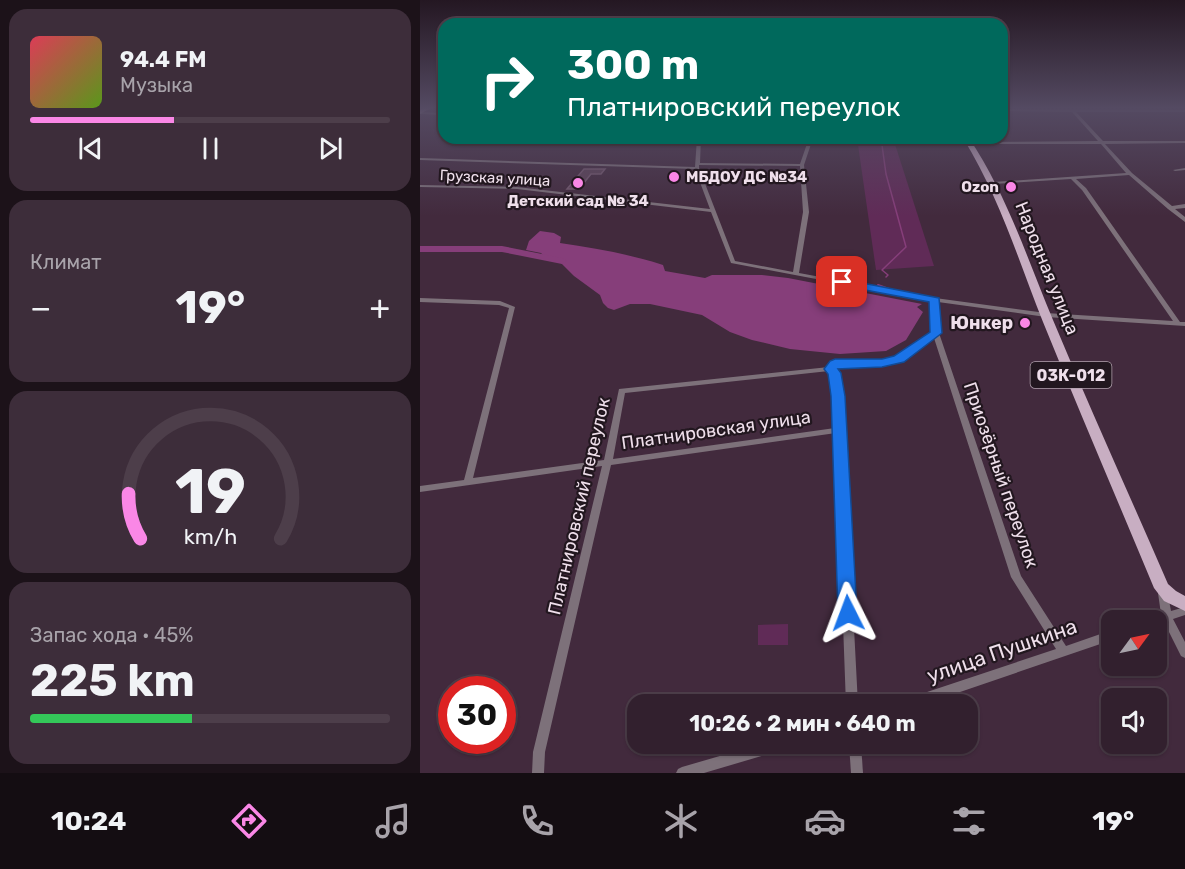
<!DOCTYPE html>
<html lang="ru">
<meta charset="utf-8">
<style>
:root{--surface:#32202e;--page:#3d2d3a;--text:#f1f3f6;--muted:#a8a3aa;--line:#4d3e4a;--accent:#fa87e6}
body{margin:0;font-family:Rubik,sans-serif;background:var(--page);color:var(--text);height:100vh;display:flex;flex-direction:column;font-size:22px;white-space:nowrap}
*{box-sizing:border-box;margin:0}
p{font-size:20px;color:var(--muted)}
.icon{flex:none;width:33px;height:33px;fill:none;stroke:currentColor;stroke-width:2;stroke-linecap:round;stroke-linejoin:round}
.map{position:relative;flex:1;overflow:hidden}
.side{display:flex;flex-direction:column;gap:9px;padding:9px;background:#1c1219;width:420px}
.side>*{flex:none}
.guide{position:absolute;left:18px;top:18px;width:570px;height:126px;border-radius:18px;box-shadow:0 2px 4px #0004,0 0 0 2px var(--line);background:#00695c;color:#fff;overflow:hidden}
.needle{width:39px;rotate:57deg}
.tools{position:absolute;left:681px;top:610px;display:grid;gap:12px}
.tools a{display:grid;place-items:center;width:66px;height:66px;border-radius:12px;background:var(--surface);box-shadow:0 2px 4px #0004,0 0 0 2px var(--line);font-size:30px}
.speed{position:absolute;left:18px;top:676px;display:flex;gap:12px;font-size:30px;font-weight:700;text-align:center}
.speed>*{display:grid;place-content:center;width:78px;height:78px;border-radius:50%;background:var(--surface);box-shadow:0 2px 4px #0004,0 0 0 2px var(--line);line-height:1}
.speed .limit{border:9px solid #d22;background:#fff;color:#111}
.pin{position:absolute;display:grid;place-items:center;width:51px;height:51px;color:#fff;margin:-26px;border-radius:12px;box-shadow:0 3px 9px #0006}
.me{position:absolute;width:66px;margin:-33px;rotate:357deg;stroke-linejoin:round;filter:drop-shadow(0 0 4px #0008)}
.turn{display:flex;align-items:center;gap:21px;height:126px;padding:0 30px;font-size:27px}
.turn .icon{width:78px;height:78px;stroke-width:2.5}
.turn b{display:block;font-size:42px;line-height:51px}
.big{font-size:45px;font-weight:700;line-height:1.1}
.side .widget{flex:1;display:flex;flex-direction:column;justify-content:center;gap:9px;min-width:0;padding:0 21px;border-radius:18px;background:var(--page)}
.side .dial{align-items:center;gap:0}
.dial svg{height:156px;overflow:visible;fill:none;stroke:var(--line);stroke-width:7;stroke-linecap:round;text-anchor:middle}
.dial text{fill:var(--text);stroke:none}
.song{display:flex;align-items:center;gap:18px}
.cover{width:72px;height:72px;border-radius:9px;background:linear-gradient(135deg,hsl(350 70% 55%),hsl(90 70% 35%))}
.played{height:6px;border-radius:3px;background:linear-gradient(90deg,var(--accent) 40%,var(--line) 40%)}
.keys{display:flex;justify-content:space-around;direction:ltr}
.heat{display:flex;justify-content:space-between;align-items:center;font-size:33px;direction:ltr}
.charge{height:9px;border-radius:4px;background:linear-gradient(90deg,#34c759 45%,var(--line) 0)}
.trip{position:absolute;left:207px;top:694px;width:351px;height:60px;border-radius:18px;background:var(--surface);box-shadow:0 2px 4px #0004,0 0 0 2px var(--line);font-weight:700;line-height:60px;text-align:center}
.tabs{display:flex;height:96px;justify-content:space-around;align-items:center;background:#140d12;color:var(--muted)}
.tabs .icon{width:42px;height:42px}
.tabs .on{color:var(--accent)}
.tabs b{font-size:27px;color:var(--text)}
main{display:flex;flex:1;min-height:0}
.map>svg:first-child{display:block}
.green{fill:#602b57}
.water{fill:#863e7a}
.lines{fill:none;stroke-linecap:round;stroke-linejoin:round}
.stream-far1{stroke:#863e7a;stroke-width:1.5}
.stream{stroke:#863e7a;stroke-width:2}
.river{fill:#863e7a;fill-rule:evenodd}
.building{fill:#5c4256;stroke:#74596e;stroke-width:1.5}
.minor{fill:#7d717a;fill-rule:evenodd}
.primary{fill:#c8aec2;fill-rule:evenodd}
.route{fill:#1a73e8;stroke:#114b97;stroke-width:1.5}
.poi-dot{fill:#fa87e6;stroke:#22171f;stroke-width:2}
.labels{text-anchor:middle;stroke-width:4.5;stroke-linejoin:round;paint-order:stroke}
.far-poi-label{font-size:15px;font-weight:bold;fill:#efdfeb;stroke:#22171f;text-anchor:start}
.far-street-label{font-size:15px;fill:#efdfeb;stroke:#22171f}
.shield{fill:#22171f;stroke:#b2a3ae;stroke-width:1.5}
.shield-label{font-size:16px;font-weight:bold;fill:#efdfeb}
.street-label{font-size:18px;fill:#efdfeb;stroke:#22171f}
.poi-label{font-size:18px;font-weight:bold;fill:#efdfeb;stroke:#22171f;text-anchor:end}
.near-street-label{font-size:21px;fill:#efdfeb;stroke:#22171f}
</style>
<main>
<section class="side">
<div class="widget">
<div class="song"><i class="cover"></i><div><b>94.4 FM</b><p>Музыка</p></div></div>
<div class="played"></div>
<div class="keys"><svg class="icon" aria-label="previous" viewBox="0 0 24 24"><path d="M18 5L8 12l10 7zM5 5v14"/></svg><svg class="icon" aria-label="pause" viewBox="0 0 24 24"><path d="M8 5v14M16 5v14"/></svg><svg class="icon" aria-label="next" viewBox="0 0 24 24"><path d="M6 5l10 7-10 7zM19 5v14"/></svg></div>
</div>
<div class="widget"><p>Климат</p>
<div class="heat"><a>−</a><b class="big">19°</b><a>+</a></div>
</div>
<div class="widget dial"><svg viewBox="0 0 100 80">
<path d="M14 69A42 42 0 1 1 86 69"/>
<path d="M14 69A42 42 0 0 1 8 46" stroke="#fa87e6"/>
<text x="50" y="56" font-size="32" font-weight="700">19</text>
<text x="50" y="72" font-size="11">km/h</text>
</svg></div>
<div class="widget"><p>Запас хода · 45%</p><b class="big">225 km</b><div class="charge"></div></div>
</section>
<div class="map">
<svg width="765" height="773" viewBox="0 0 765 773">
<rect width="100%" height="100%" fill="#422a3d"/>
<!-- green -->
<g class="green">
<polygon points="437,138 473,138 514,266 456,270"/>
<polygon points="368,624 368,645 338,645 338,625"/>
</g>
<!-- water -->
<path class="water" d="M120 231 134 233 141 237 140 243C175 248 209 254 243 265L245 271 285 278 292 275H342L368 278 502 304 497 307 503 312 486 340 466 351 420 354 370 349 332 340 310 332 282 315 230 304H210L194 310 188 308 183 303 180 295 154 276 141 263 128 260 121 253 106 250 109 241Z"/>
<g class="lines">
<!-- stream-far1 -->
<polyline class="stream-far1" points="461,138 466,174 486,247 462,270 468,275 466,277"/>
<!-- stream -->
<polyline class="stream" points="458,285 469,289"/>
<!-- river -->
<polygon class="river" points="0,246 82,246 142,258 147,261 142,264 82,252 0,252"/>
</g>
<!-- building -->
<polygon class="building" points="164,169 185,169 181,174 171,174 159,189 147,189"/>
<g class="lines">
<!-- minor -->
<g class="minor">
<path d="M582 109 765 110V112H656L683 141H765V143L685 144 712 173 752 206 765 204V208L755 209 765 217V222L748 209 709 175 656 179 666 188 760 322H765V326L626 317 518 302 519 333 601 576 646 646 692 630V640L502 705H480L482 701 486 699 636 649 591 577 514 338C478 366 461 364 417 365L415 369 418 373 422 396 438 705H426L416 433 191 465 125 752 124 773H112L113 752 182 466 0 492V486L44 480 89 308 79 305 0 302V298L80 301 95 307 53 478 184 460 199 389 409 367 412 361H415C435 360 458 363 477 356 490 350 501 341 513 332L512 301 311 263 291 212 97 189 0 187V185L97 187 290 209 275 169 0 160V158L275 167 277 138H281L280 163 380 164 389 138H393L384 165 389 212 379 273 515 298 626 313 753 321 662 190 651 179 573 184 571 183 573 182 706 173 681 144H548V143L550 142 678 141 652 112 582 111ZM279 165 380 166 383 212 373 272 315 261 279 168ZM409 371 414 396 415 428 193 459 205 393Z"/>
<polygon points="0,112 24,113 24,115 0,114"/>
<polygon points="765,168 765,170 755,171 753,170"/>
<polygon points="743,589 747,590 751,611 765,607 765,615 753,619 765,642 765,658 761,656 744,622 736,625 736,621 729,621 730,618 741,614 738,593 739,590"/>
<polygon points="341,744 368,744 366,748 362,750 284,773 256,773 258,769 262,767"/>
<polygon points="429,744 441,744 443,773 431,773"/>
</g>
<!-- primary -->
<g class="primary">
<polygon points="4,107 13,107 0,114 0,110"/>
<path d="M543 138H549C587 195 607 258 633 320 670 409 710 496 748 584L756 591 765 596V611L744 601 734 588C697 499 659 411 623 322 598 259 579 196 543 138Z"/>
</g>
</g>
<!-- sky -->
<linearGradient id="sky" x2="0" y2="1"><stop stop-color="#241722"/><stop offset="0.5" stop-color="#544a62"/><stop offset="1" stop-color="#544a62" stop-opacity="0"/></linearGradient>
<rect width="765" height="216" fill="url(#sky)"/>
<!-- route -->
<polygon class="route" points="422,279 519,298 522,333 484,362 462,367 418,369 421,373 425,396 437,613 434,619 428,621 421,619 418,613 411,396 408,374 404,369 410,361 415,359 462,359 474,356 510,332 509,302 418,285 417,282"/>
<!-- markers -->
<g class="poi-dot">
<circle cx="254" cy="177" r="6"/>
<circle cx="158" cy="183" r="6"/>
<circle cx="591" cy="187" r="6"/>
<circle cx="605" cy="323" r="6"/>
</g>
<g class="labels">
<!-- far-poi labels -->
<g class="far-poi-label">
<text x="266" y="182">МБДОУ ДС №34</text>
<text x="579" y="192" text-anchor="end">Ozon</text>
<text x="158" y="206" text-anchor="middle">Детский сад № 34</text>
</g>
<!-- far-street labels -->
<g class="far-street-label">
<text transform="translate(75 178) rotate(3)" y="5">Грузская улица</text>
</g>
<!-- shield labels -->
<rect class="shield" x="610.5" y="362" width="81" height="26" rx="4.5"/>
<g class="shield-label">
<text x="651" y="381">03К-012</text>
</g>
<!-- street labels -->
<g class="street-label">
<text transform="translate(627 268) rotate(68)" y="6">Народная улица</text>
<text transform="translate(296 430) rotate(-8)" y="6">Платнировская улица</text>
<text transform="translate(581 475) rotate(71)" y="6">Приозёрный переулок</text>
<text transform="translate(159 506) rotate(-77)" y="6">Платнировский переулок</text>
</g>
<!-- poi labels -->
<g class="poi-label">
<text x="593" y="329">Юнкер</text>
</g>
<!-- near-street labels -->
<g class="near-street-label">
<text transform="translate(582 651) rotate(-19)" y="7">улица Пушкина</text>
</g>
</g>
</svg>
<div class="tools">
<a><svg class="needle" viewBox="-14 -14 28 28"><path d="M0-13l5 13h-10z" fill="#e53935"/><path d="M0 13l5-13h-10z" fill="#a8a3aa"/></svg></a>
<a><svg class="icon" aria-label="sound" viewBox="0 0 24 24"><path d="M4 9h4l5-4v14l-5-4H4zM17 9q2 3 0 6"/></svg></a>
</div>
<div class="speed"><div class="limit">30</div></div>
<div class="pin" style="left:422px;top:282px;background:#d93025"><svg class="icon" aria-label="arrive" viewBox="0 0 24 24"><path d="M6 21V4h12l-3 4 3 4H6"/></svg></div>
<svg class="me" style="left:428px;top:613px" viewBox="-20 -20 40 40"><path d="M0-17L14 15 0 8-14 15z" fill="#1a73e8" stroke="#fff" stroke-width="4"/></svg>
<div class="trip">10:26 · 2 мин · 640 m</div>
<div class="guide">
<div class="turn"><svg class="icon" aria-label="right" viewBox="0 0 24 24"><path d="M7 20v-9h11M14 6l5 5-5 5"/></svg><div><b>300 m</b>Платнировский переулок</div></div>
</div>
</div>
</main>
<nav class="tabs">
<b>10:24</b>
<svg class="icon on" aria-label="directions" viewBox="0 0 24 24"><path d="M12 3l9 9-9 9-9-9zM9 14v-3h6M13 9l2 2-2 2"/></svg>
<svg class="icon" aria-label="music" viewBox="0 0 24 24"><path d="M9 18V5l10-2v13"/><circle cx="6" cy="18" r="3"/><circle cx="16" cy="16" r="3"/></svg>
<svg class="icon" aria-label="phone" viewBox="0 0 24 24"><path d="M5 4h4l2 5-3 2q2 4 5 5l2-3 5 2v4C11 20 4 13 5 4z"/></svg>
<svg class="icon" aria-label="climate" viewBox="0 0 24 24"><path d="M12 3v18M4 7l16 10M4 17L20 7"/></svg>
<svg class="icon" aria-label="car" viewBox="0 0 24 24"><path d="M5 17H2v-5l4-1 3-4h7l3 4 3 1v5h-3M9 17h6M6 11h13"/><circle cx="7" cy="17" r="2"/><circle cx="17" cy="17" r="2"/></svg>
<svg class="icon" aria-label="filters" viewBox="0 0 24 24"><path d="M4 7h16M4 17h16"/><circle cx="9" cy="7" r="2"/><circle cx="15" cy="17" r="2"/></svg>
<b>19°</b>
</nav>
